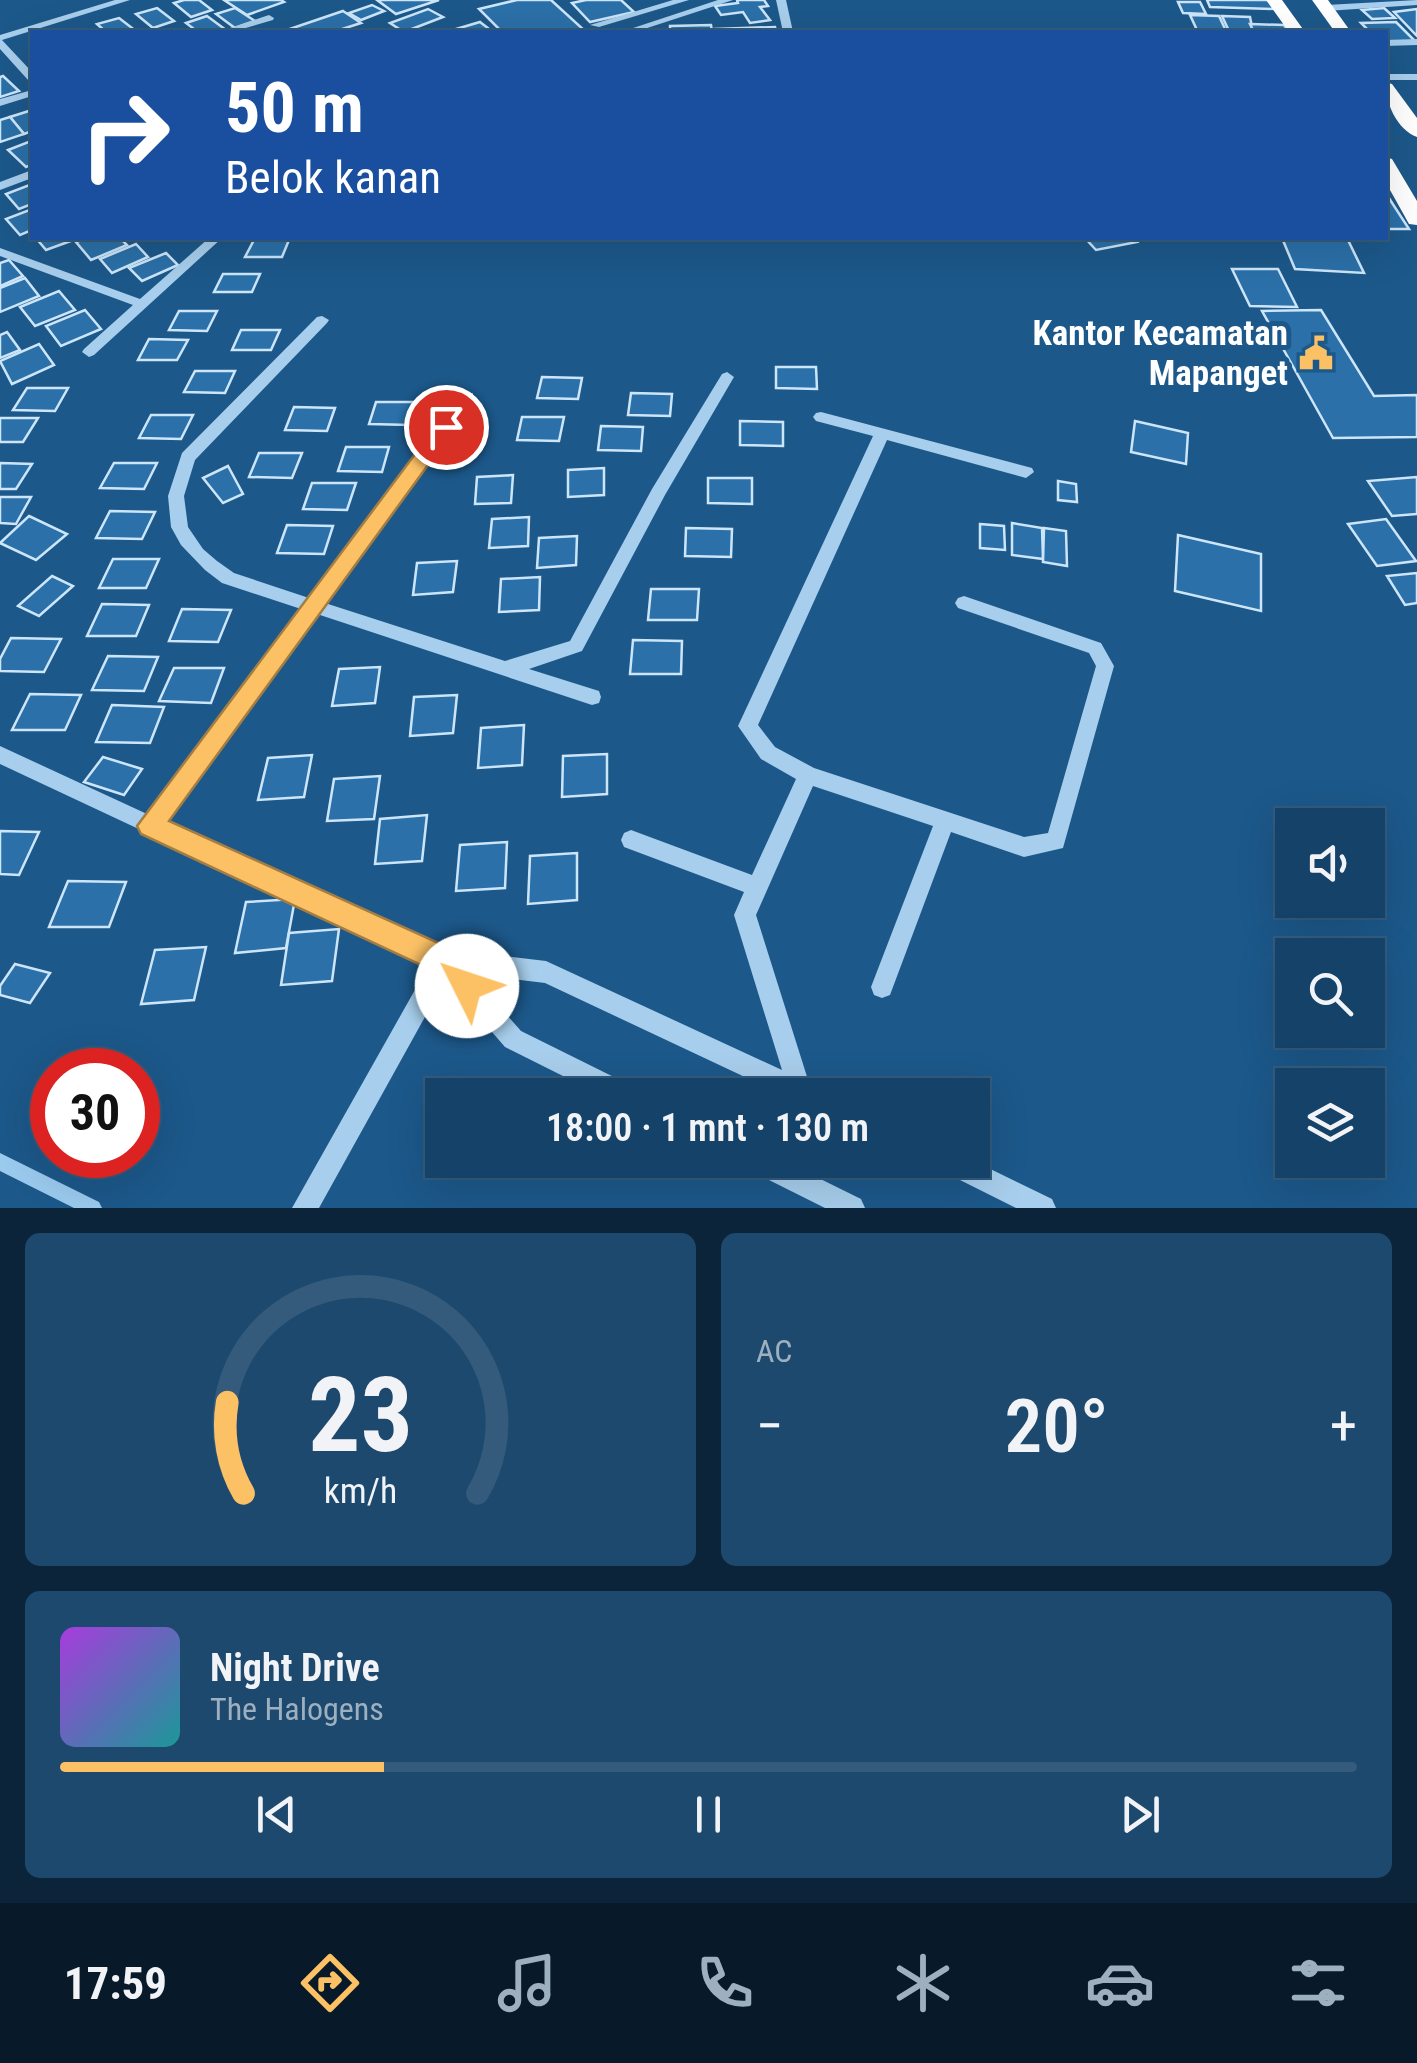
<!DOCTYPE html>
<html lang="id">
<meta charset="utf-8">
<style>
:root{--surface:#154268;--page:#1e496e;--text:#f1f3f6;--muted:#9db0c0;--line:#345b7c;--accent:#fcc165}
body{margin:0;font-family:"Roboto Condensed",sans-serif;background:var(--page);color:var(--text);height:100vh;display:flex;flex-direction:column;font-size:38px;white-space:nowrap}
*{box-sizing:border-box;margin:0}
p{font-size:32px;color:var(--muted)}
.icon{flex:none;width:55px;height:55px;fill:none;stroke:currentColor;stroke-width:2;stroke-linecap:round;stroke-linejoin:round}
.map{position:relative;height:1208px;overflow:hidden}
.details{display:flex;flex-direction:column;gap:25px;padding:25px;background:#0c2439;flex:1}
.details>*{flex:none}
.top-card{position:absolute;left:30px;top:30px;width:1358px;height:210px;border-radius:0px;box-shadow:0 10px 40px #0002,0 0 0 2px var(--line);background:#1a4fa0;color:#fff;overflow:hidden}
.controls{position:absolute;left:1275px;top:808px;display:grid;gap:20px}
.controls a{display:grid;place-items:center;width:110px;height:110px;border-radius:0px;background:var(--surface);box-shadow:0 10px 40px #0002,0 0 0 2px var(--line);font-size:50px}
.speed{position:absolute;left:30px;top:1048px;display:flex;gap:20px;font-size:50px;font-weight:700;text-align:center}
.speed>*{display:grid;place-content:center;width:130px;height:130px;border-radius:50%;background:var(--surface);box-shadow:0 10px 40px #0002,0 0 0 2px var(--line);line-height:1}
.speed .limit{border:15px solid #d22;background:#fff;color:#111}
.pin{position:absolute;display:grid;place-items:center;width:85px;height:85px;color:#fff;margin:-42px;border:5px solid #fff;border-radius:50%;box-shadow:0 2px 10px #0007}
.me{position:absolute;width:110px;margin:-55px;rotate:311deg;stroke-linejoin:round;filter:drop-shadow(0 0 8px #0008)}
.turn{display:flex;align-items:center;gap:35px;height:210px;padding:0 30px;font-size:45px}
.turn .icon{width:130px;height:130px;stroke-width:2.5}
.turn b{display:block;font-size:70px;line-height:85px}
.big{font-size:75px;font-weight:600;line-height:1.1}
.details .card{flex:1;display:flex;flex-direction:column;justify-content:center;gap:15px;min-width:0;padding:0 35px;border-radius:15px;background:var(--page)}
.details .dial{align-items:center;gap:0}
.dial svg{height:260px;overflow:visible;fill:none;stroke:var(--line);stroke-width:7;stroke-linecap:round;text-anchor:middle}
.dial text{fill:var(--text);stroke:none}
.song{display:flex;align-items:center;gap:30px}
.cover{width:120px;height:120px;border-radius:15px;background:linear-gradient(135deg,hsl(280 70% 55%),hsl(180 70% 35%))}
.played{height:10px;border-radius:5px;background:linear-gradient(90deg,var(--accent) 25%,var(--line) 25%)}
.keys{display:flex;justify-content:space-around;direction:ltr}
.heat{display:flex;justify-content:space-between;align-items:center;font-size:55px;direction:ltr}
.details .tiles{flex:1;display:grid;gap:25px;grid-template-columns:1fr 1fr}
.card:last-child{grid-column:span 2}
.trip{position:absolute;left:425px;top:1078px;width:565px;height:100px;border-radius:0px;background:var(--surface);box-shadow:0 10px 40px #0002,0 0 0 2px var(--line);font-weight:600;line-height:100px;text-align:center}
.dock{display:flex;height:160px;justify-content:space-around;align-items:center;background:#081a2a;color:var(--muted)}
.dock .icon{width:70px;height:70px}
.dock .current{color:var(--accent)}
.dock b{font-size:45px;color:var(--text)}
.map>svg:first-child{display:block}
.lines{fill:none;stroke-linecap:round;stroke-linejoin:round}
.stream{fill:#9acaee;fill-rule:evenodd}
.building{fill:#2b70a8;stroke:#cce5f9;stroke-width:2.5}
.minor{fill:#a7ceec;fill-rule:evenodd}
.highway{fill:#fff;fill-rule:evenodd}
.route{fill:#fcc165;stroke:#a47d42;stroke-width:2.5}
.labels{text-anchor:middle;stroke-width:10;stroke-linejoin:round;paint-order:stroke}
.poi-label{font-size:35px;font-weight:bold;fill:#fff;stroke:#1c588a;text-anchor:end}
</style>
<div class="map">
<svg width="1417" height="1208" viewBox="0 0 1417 1208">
<rect width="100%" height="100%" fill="#1c588a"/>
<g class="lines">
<!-- stream -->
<polygon class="stream" points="0,1153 99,1202 102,1208 74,1208 0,1171"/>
</g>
<!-- building -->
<g class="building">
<polygon points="184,0 199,0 212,10 191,17 174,3"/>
<polygon points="224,0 281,0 284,2 247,15"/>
<polygon points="377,0 439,0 396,14"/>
<polygon points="517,0 551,0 585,31 502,32 479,9"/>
<polygon points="586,0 621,0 634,12 590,22 572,3"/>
<polygon points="737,0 764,0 768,6 760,7 770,20 750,23 743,12 721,15 715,6 738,3"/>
<polygon points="1207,0 1270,0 1275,9 1210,7"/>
<polygon points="1178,2 1200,2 1206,14 1183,13"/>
<polygon points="372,5 384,11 361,20 349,13"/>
<polygon points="157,8 174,21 153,28 136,14"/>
<polygon points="235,8 255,21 235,28 216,14"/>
<polygon points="1384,8 1395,18 1372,19 1362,10"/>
<polygon points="428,9 443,17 404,32 390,23"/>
<polygon points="1417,9 1417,36 1394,12"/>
<polygon points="343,11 361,23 333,32 281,32"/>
<polygon points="1190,15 1219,16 1226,31 1197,30"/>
<polygon points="207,16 226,30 198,32 186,23"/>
<polygon points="1222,16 1250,17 1253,32 1229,31"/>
<polygon points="119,18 136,31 106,32 97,24"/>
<polygon points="480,22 493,32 446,32"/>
<polygon points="1396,22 1415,41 1385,42 1385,32 1370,32 1361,23"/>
<polygon points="1250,24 1284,25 1289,32 1254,32"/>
<polygon points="711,25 712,32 670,32 670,26"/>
<polygon points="775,27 776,32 716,32 715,29"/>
<polygon points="3,76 19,91 0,97 0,77"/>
<polygon points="32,110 32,131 24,134 10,117"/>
<polygon points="10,117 24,134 0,142 0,120"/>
<polygon points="31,141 32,164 26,167 8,150"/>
<polygon points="32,184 32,204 19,209 6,194"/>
<polygon points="1385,192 1409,229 1385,229"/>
<polygon points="32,209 32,230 20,235 6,219"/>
<polygon points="36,238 79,238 46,250"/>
<polygon points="88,238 120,238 127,245 91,260 76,242"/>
<polygon points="1085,238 1133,238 1137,242 1096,250"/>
<polygon points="1282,238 1347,238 1364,273 1295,269"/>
<polygon points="254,240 289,240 282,257 245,257"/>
<polygon points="136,244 148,257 112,273 100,259"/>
<polygon points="166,253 178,265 142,281 129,268"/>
<polygon points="9,260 23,276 0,286 0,263"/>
<polygon points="1232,269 1278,269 1297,307 1250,306"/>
<polygon points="223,274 260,274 252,292 214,292"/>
<polygon points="25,278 39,296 0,312 0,288"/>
<polygon points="59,291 75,310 35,326 20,307"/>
<polygon points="85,310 101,329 61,346 46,326"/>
<polygon points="1321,310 1374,396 1417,395 1417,437 1333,438 1262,311"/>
<polygon points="179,311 217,311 207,331 169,330"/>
<polygon points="241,330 280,330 271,350 232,350"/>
<polygon points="7,332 20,350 0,358 0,335"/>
<polygon points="149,339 188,340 177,360 138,360"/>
<polygon points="39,344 54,365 12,384 0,361"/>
<polygon points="776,367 816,367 817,389 776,388"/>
<polygon points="195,371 235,371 225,393 184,392"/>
<polygon points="542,377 582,378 578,399 537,398"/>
<polygon points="27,388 68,388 55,411 13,410"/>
<polygon points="631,393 672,394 670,416 628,415"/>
<polygon points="376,402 417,402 411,425 369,424"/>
<polygon points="294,407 335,408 327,431 285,430"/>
<polygon points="151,415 193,415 181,439 139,438"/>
<polygon points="522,417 564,417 559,441 517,440"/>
<polygon points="0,418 38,418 23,442 0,442"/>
<polygon points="740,421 783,422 783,446 740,445"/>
<polygon points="1135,421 1188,433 1186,464 1131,452"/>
<polygon points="601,426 643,427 641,451 598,450"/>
<polygon points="346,447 389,447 382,472 338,471"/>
<polygon points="259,453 302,453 292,478 249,477"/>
<polygon points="0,463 32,464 16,489 0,489"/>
<polygon points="114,463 157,463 144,489 100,488"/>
<polygon points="228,466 243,494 223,503 203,478"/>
<polygon points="604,468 604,495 568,497 568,470"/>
<polygon points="513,475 511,503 475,504 477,477"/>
<polygon points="1417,477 1417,514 1392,516 1368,481"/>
<polygon points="708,478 752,478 752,504 708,503"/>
<polygon points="1058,481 1076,484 1077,502 1058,500"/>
<polygon points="312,483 356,483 347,510 303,509"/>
<polygon points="0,497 31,497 16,524 0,523"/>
<polygon points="110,511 155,512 142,539 96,538"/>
<polygon points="29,516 67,534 36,560 0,543"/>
<polygon points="529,517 528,546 489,548 492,519"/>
<polygon points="1386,519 1416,561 1377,566 1348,524"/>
<polygon points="1012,523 1042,528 1043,559 1012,555"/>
<polygon points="980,524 1004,526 1005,550 980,548"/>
<polygon points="287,525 333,526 324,554 277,553"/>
<polygon points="686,528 732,529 731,557 685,556"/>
<polygon points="1044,528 1066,531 1067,566 1043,562"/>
<polygon points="1178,535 1261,554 1261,611 1175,591"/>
<polygon points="577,536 576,565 537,568 539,538"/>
<polygon points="113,559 159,559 146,588 99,588"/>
<polygon points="457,561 453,592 413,595 417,563"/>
<polygon points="1417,573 1417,603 1405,605 1387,576"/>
<polygon points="52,576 73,586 39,616 18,606"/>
<polygon points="540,577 539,610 499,612 501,579"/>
<polygon points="651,589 699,589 697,620 648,620"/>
<polygon points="102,604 149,605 136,636 87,636"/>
<polygon points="182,609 231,610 218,642 169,641"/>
<polygon points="11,638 61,639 44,672 0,671 0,659"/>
<polygon points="633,640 682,641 681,674 630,674"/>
<polygon points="108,656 158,657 144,691 92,690"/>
<polygon points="380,667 375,703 332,706 339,669"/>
<polygon points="174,668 224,668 211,703 159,701"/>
<polygon points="30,694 81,695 65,730 12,730"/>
<polygon points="457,695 453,733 410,736 414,697"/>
<polygon points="112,705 164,707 150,743 96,742"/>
<polygon points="524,725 522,765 478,768 481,728"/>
<polygon points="607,754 607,794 562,797 563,756"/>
<polygon points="312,755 304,797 258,800 268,758"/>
<polygon points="103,757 142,769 124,795 84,782"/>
<polygon points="380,776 374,819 327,821 334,779"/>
<polygon points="427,815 422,861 375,864 380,819"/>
<polygon points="0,831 39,832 19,875 0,874"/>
<polygon points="507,842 505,888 456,891 460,845"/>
<polygon points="577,853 577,900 528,904 530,856"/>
<polygon points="68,881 126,882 109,927 49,927"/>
<polygon points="295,899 286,948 235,953 246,902"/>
<polygon points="339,929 332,981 281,985 289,933"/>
<polygon points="206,947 194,1000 141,1004 155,950"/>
<polygon points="15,964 50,973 30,1003 0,995 0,986"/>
</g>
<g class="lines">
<!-- minor -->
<g class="minor">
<polygon points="115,0 130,0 2,40 32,72 32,81 28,80 0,49 0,35"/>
<polygon points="673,0 689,0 599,27 590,25"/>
<polygon points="718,0 733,0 635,32 621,32"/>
<polygon points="776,0 786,0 793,32 783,32"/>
<polygon points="1417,0 1417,5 1326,11 1321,8 1326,5"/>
<polygon points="269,15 274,18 273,20 232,32 218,32"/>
<polygon points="1417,39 1417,45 1385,46 1385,40"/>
<rect x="1385" y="74" width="32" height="6"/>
<polygon points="32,90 32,96 0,106 0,99"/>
<polygon points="32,170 32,178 0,190 0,182"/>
<polygon points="209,238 222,238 94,355 89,357 82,352 84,349 133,305 0,256 0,248 140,299"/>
<polygon points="322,316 329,320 327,323 195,460 184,496 188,527 203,549 217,561 234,573 309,598 463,393 473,393 473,401 325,603 505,661 570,641 652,489 722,374 727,372 734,377 665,495 582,651 529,669 599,691 601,697 599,703 592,705 317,614 165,823 445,949 546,961 782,1070 734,915 744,892 624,847 621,840 624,833 631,830 752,875 796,779 761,759 738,726 873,436 816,421 813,417 816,413 821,412 1032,468 1034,472 1026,478 887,440 758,725 775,747 814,768 1024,837 1048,833 1096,666 1089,653 958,608 955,603 958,598 964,596 1101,643 1114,666 1063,848 1024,857 951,832 890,995 882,998 874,995 871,987 933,826 813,786 756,915 809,1083 817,1087 821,1095 783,1095 545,983 471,974 521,1031 634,1087 638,1095 601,1095 505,1047 446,979 319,1208 292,1208 429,965 0,764 0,746 147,814 301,609 222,583 205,570 181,545 171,527 168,496 182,453 317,317"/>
<polygon points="744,1160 782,1160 861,1199 865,1208 825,1208 747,1169"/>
<polygon points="935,1160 972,1160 1052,1199 1056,1208 1016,1208 938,1169"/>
</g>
<!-- highway -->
<g class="highway">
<polygon points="1266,0 1282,0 1305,32 1289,32"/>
<polygon points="1312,0 1328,0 1351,32 1335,32"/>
<path d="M1385 82 1392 84 1417 118V137C1397 130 1385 102 1385 82Z"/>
<polygon points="1385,157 1392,159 1417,201 1417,225 1409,224 1385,181"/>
</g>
</g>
<!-- route -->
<polygon class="route" points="446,420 455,427 452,432 169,821 454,950 481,986 477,997 467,1001 456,997 434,971 141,834 137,826 439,422"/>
<!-- icons -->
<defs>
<g id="civic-bare" transform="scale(2.7)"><path d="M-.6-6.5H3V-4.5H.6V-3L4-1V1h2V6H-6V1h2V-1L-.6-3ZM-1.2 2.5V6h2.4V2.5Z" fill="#fcc165" stroke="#1c588a" stroke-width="2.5" paint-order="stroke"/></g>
</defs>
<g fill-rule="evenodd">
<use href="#civic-bare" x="1316" y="353"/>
</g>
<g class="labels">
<!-- poi labels -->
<g class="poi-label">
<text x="1288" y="345">Kantor Kecamatan<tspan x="1288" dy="40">Mapanget</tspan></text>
</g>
</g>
</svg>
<div class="controls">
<a><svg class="icon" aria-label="sound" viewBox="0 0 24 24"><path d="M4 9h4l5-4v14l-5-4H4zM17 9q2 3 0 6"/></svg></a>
<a><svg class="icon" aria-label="search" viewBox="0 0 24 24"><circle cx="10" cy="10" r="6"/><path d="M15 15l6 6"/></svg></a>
<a><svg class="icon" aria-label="layers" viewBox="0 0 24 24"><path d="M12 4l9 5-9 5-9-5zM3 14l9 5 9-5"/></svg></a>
</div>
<div class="speed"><div class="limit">30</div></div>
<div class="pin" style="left:446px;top:427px;background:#d93025"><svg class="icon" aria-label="arrive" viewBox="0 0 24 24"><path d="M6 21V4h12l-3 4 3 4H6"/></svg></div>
<svg class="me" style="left:467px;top:986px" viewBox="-20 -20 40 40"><circle r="19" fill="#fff"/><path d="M0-13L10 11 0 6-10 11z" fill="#fcc165"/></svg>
<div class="trip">18:00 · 1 mnt · 130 m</div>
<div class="top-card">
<div class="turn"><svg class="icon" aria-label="right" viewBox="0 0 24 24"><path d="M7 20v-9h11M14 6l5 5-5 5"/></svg><div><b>50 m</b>Belok kanan</div></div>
</div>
</div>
<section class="details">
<div class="tiles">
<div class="card dial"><svg viewBox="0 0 100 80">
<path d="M14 69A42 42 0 1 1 86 69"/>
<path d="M14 69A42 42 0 0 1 9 41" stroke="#fcc165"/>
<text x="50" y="56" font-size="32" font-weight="700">23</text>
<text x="50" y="72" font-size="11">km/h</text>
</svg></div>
<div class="card"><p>AC</p>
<div class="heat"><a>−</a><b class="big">20°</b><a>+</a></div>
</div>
<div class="card">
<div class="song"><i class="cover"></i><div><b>Night Drive</b><p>The Halogens</p></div></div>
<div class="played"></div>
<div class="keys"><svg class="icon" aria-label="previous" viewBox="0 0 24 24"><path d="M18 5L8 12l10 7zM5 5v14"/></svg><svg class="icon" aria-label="pause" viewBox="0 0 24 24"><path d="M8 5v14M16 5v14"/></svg><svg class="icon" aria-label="next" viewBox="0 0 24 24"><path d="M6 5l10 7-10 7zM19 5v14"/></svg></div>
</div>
</div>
</section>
<nav class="dock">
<b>17:59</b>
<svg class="icon current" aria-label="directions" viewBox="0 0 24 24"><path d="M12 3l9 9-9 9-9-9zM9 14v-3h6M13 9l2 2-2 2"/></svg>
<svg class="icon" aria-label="music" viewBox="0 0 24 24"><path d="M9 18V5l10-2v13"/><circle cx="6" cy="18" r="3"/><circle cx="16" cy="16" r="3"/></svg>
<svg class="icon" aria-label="phone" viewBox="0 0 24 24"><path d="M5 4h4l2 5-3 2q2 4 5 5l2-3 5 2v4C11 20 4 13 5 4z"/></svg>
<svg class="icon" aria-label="climate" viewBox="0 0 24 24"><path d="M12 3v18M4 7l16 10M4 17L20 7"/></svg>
<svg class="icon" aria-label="car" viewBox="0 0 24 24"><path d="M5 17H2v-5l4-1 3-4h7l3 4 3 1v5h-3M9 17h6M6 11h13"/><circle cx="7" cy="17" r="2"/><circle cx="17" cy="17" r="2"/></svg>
<svg class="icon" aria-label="filters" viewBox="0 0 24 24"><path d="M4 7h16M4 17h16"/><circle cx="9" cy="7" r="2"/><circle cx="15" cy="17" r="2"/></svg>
</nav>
